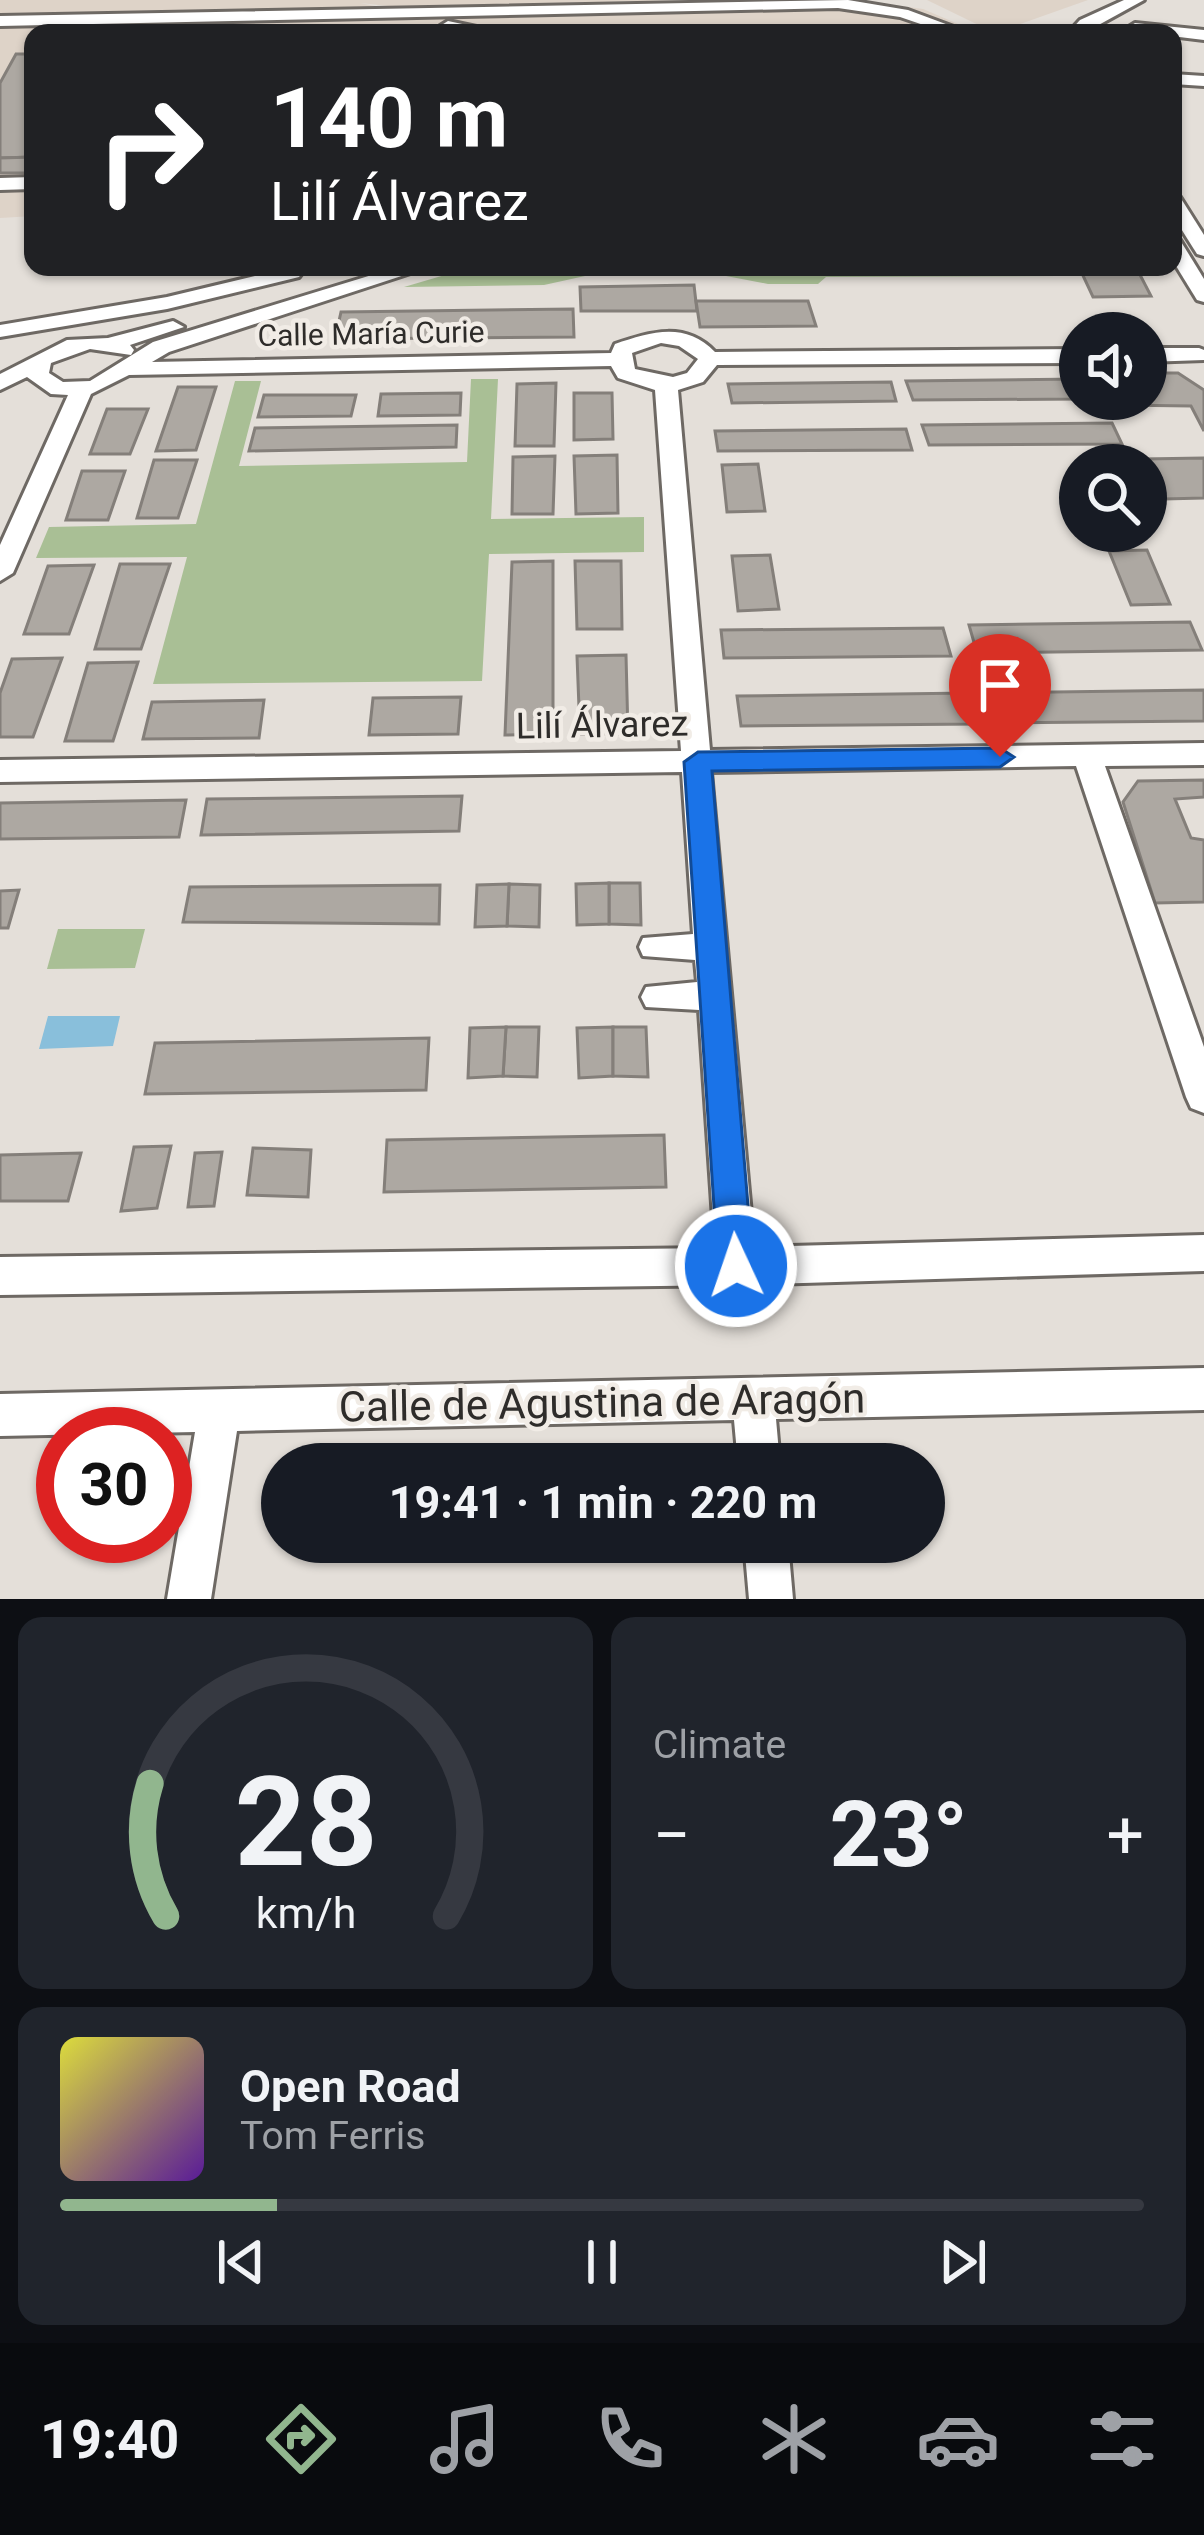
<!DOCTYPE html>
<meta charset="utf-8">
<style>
:root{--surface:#171b24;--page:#20242c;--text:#f1f3f6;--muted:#9ea1a6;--line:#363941;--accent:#91b68e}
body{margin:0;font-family:Roboto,sans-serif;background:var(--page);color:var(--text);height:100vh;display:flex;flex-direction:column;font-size:45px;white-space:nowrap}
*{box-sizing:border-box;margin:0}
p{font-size:39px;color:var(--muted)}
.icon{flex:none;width:66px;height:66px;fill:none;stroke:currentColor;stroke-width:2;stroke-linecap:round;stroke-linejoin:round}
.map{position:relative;height:1599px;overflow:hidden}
.details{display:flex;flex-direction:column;gap:18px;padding:18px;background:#0d0f14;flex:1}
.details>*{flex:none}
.banner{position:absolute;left:24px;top:24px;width:1158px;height:252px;border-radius:24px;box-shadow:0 3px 9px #0004;background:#202124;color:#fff;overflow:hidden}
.buttons{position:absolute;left:1059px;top:312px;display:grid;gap:24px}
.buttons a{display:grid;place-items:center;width:108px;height:108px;border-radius:50%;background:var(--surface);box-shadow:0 3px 9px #0004;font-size:60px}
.speed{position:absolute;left:36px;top:1407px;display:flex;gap:24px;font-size:60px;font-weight:700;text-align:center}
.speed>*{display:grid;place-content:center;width:156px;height:156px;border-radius:50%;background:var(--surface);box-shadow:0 3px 9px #0004;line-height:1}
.speed .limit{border:18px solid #d22;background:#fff;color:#111}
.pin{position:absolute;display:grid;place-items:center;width:102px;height:102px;color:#fff;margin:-123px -51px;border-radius:50% 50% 50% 0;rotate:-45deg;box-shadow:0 0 12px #0007}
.pin .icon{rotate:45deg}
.me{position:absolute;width:132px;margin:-66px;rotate:357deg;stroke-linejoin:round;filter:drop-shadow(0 0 9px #0008)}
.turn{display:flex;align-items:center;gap:42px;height:252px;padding:0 48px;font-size:54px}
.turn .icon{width:156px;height:156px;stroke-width:2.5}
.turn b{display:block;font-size:84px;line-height:102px}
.big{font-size:90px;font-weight:700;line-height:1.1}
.details .card{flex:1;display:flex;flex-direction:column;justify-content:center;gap:18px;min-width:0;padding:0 42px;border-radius:24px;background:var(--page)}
.details .dial{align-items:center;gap:0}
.dial svg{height:312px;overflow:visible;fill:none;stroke:var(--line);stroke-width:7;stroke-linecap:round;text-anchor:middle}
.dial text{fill:var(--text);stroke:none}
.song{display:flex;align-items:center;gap:36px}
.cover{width:144px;height:144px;border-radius:18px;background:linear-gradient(135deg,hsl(60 70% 55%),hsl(270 70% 35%))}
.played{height:12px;border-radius:6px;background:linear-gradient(90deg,var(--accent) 20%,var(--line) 20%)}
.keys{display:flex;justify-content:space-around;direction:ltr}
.heat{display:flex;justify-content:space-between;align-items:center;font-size:66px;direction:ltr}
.details .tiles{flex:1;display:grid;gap:18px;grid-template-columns:1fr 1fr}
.card:last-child{grid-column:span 2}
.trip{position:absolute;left:261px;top:1443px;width:684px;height:120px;border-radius:60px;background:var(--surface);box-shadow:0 3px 9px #0004;font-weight:700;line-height:120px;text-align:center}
.dock{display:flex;height:192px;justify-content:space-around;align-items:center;background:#090b0e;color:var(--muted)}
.dock .icon{width:84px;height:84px}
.dock .on{color:var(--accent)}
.dock b{font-size:54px;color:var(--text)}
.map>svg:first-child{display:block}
.built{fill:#ded3c8}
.green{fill:#a9bf95}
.water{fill:#89bfdb}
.building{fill:#ada8a2;stroke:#847f7a;stroke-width:3}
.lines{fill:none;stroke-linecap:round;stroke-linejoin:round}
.minor-casing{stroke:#6e6964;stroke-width:6}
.minor{fill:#fff;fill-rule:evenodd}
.route{fill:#1a73e8;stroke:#114b97;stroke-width:3}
.labels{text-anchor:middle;stroke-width:9;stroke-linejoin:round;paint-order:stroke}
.far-street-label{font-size:30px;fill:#2e2c2a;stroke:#f1ece6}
.street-label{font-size:36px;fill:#2e2c2a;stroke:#f1ece6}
.near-street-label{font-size:42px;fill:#2e2c2a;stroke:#f1ece6}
</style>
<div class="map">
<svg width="1204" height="1599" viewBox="0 0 1204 1599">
<rect width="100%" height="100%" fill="#e4dfd9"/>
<!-- built -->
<g class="built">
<polygon points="0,0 687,0 397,7 360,3 390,9 863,1 923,9 979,33 33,33 33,216 0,218"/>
<polygon points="927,0 1088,0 995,33"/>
</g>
<!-- green -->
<g class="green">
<polygon points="472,267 626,267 544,285 404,287"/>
<polygon points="679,267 1053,267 1058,276 826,277 818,284 768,284"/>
<polygon points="471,379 498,379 491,519 644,517 644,552 489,554 482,681 153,684 187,557 36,558 49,527 196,524 235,381 261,381 239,466 467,462"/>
<polygon points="58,929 145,929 135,968 47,969"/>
</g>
<!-- water -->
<polygon class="water" points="48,1016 120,1016 113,1046 39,1049"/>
<!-- building -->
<g class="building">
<polygon points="16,54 33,54 33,157 0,158 0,83"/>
<polygon points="33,157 33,173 0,173 0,158"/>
<polygon points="1079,267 1136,267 1151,296 1093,297"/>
<polygon points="694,285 697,311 581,311 580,287"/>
<polygon points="696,301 808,301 816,326 700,327"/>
<polygon points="573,309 574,337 335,339 341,312"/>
<polygon points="1146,373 1178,373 1204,390 1204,431 1191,406 1119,405 1116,399 1146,399"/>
<polygon points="1080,379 1080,399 913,400 906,381"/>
<polygon points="891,382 896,401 732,403 728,384"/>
<polygon points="556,383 554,446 515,446 517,384"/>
<polygon points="178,387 216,387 196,450 156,451"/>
<polygon points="461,393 460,415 378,416 381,394"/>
<polygon points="574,393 612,393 613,439 574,440"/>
<polygon points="264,395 356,395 351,416 258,417"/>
<polygon points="107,409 148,409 130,454 90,454"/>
<polygon points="1112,423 1122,444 929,445 922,425"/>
<polygon points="457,425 456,447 249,451 255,428"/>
<polygon points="906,429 912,450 718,451 715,431"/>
<polygon points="617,455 618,513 576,514 574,456"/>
<polygon points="555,456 553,514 512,514 513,457"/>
<polygon points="1204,458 1204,498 1164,499 1144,459"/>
<polygon points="154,460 197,460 178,518 137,518"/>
<polygon points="758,464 765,511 727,512 722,465"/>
<polygon points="82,471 125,471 108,520 66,520"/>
<polygon points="1147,550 1170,604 1131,605 1109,551"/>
<polygon points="770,555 779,609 738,611 732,556"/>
<polygon points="553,561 553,734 505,735 512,562"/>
<polygon points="575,561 621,561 622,629 577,629"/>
<polygon points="120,564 170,564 141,649 95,649"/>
<polygon points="94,565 69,634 24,634 48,566"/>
<polygon points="1190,622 1202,650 977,653 969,625"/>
<polygon points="943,628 951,656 724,658 721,630"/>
<polygon points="626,655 628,734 580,734 577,656"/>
<polygon points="62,658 33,737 0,737 0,693 12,659"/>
<polygon points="138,662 113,741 65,741 88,663"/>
<polygon points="1204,690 1204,721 997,723 987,693"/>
<polygon points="969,693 978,724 741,726 737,696"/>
<polygon points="461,697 458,734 369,735 373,698"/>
<polygon points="264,700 259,738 143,739 152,702"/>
<polygon points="1204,780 1204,797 1175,799 1191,838 1204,840 1204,902 1155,903 1123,802 1138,781"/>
<polygon points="462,796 459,831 201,835 207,799"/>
<polygon points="186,800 179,837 0,839 0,803"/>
<polygon points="609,883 640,883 641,925 609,924"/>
<polygon points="609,883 609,924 577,925 576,884"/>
<polygon points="509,884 540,885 539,927 507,926"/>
<polygon points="509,884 507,926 475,927 477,885"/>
<polygon points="440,885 439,924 183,922 190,887"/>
<polygon points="19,890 8,928 0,928 0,891"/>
<polygon points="506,1027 539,1027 537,1077 503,1076"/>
<polygon points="506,1027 503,1076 468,1078 470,1028"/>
<polygon points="613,1027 613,1076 579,1078 577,1028"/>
<polygon points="613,1027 646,1027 648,1077 613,1076"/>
<polygon points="429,1038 426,1090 145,1094 155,1043"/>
<polygon points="664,1135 666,1187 384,1192 387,1140"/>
<polygon points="171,1146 157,1208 121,1211 134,1147"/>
<polygon points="253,1148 311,1150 308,1197 247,1195"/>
<polygon points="222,1152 214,1206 188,1207 195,1153"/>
<polygon points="81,1153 68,1201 0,1201 0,1155"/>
</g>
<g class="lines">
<!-- minor casing -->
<g class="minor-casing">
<g id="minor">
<polygon points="848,0 908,10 970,33 947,33 900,17 838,8 0,26 0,16"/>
<polygon points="1124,0 1144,0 1084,33 1068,33 1080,20"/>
<polygon points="448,21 505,33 443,29 440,26"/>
<polygon points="1135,23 1204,30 1204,40 1130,31 1127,28"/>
<polygon points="694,28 740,28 748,33 686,33"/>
<polygon points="1173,74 1204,76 1204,86 1173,84"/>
<polygon points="33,177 33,189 0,190 0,178"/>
<polygon points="1173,195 1180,197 1204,235 1204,256 1197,254 1173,216"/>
<polygon points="1173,238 1180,240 1204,279 1204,302 1197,300 1173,261"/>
<polygon points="292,267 302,273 299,277 167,309 0,337 0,325 167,297"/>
<path d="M398 267H429L169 352 152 362 611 353 615 344C651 332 685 321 715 352L1080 349V363L717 365 703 382 678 390 710 750 1204 743V765L1105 766 1204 1047V1113L1191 1108 1186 1097 1076 766 711 772 754 1247 1204 1235V1271L736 1285 0 1295V1257L715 1248 699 1010 646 1007 641 997 646 987 697 982 695 960 643 956 639 947 643 938 693 934 682 772 0 782V760L681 751 655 390 618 378 611 366 129 375 91 394 13 573 0 581V545L68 395 51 394 27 377 0 390V374L67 340 108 338 173 321 184 327 130 345 134 350 131 355 90 349 51 363 49 373 63 382 90 381 153 342ZM661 343 679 346 698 359 687 373 673 377 635 369 632 353Z"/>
<polygon points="1146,348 1199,348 1204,350 1204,360 1146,362"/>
<polygon points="1204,1368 1204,1410 776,1419 780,1464 738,1464 734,1420 237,1431 211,1599 167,1599 195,1432 0,1436 0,1394"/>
<polygon points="744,1542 788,1542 793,1599 749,1599"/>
</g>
</g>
<!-- minor -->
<use href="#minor" class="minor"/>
</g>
<!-- route -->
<polygon class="route" points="1000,748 1014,757 1000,767 712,771 753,1266 748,1278 736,1283 723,1278 718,1266 684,762 698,752"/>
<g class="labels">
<!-- far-street labels -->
<g class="far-street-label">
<text transform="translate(371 334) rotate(-1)" y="10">Calle María Curie</text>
</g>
<!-- street labels -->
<g class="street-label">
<text transform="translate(602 724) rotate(-1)" y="13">Lilí Álvarez</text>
</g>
<!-- near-street labels -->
<g class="near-street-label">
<text transform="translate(602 1402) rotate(-1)" y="15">Calle de Agustina de Aragón</text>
</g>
</g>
</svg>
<div class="buttons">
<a><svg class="icon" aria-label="sound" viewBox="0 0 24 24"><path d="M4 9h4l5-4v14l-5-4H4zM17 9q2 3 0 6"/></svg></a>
<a><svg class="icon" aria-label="search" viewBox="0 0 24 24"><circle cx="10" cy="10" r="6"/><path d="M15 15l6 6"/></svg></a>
</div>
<div class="speed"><div class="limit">30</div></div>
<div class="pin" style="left:1000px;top:757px;background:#d93025"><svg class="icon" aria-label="arrive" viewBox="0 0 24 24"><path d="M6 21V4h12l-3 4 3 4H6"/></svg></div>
<svg class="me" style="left:736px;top:1266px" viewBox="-20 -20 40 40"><circle r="17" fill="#1a73e8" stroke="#fff" stroke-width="3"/><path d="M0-11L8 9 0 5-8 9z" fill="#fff"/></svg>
<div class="trip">19:41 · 1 min · 220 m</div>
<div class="banner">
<div class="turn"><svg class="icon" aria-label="right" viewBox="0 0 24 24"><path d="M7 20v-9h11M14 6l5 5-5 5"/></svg><div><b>140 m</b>Lilí Álvarez</div></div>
</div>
</div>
<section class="details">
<div class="tiles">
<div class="card dial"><svg viewBox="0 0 100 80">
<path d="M14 69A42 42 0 1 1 86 69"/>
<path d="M14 69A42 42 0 0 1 10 35" stroke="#91b68e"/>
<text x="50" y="56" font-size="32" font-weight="700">28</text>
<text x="50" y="72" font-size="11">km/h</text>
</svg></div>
<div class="card"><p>Climate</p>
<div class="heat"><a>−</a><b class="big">23°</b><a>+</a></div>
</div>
<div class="card">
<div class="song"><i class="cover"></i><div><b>Open Road</b><p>Tom Ferris</p></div></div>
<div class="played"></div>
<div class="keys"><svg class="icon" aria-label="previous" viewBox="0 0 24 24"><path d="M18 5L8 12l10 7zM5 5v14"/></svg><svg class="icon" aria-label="pause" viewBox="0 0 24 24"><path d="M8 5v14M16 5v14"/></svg><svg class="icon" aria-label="next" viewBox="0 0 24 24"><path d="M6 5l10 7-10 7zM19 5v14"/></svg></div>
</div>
</div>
</section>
<nav class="dock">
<b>19:40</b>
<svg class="icon on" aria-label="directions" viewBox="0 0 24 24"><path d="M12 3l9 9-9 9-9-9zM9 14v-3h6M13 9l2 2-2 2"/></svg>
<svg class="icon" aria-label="music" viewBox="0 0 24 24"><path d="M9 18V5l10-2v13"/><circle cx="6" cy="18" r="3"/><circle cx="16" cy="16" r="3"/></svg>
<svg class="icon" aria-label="phone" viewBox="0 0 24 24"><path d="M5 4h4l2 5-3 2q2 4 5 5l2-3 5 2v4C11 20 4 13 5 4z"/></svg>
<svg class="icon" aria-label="climate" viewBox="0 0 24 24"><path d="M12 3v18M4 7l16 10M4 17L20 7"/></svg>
<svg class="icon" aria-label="car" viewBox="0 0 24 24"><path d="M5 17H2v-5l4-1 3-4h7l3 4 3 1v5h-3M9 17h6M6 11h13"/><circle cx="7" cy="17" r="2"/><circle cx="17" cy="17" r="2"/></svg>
<svg class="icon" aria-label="filters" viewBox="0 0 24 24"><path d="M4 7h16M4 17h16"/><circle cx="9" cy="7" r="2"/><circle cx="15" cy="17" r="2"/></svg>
</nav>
